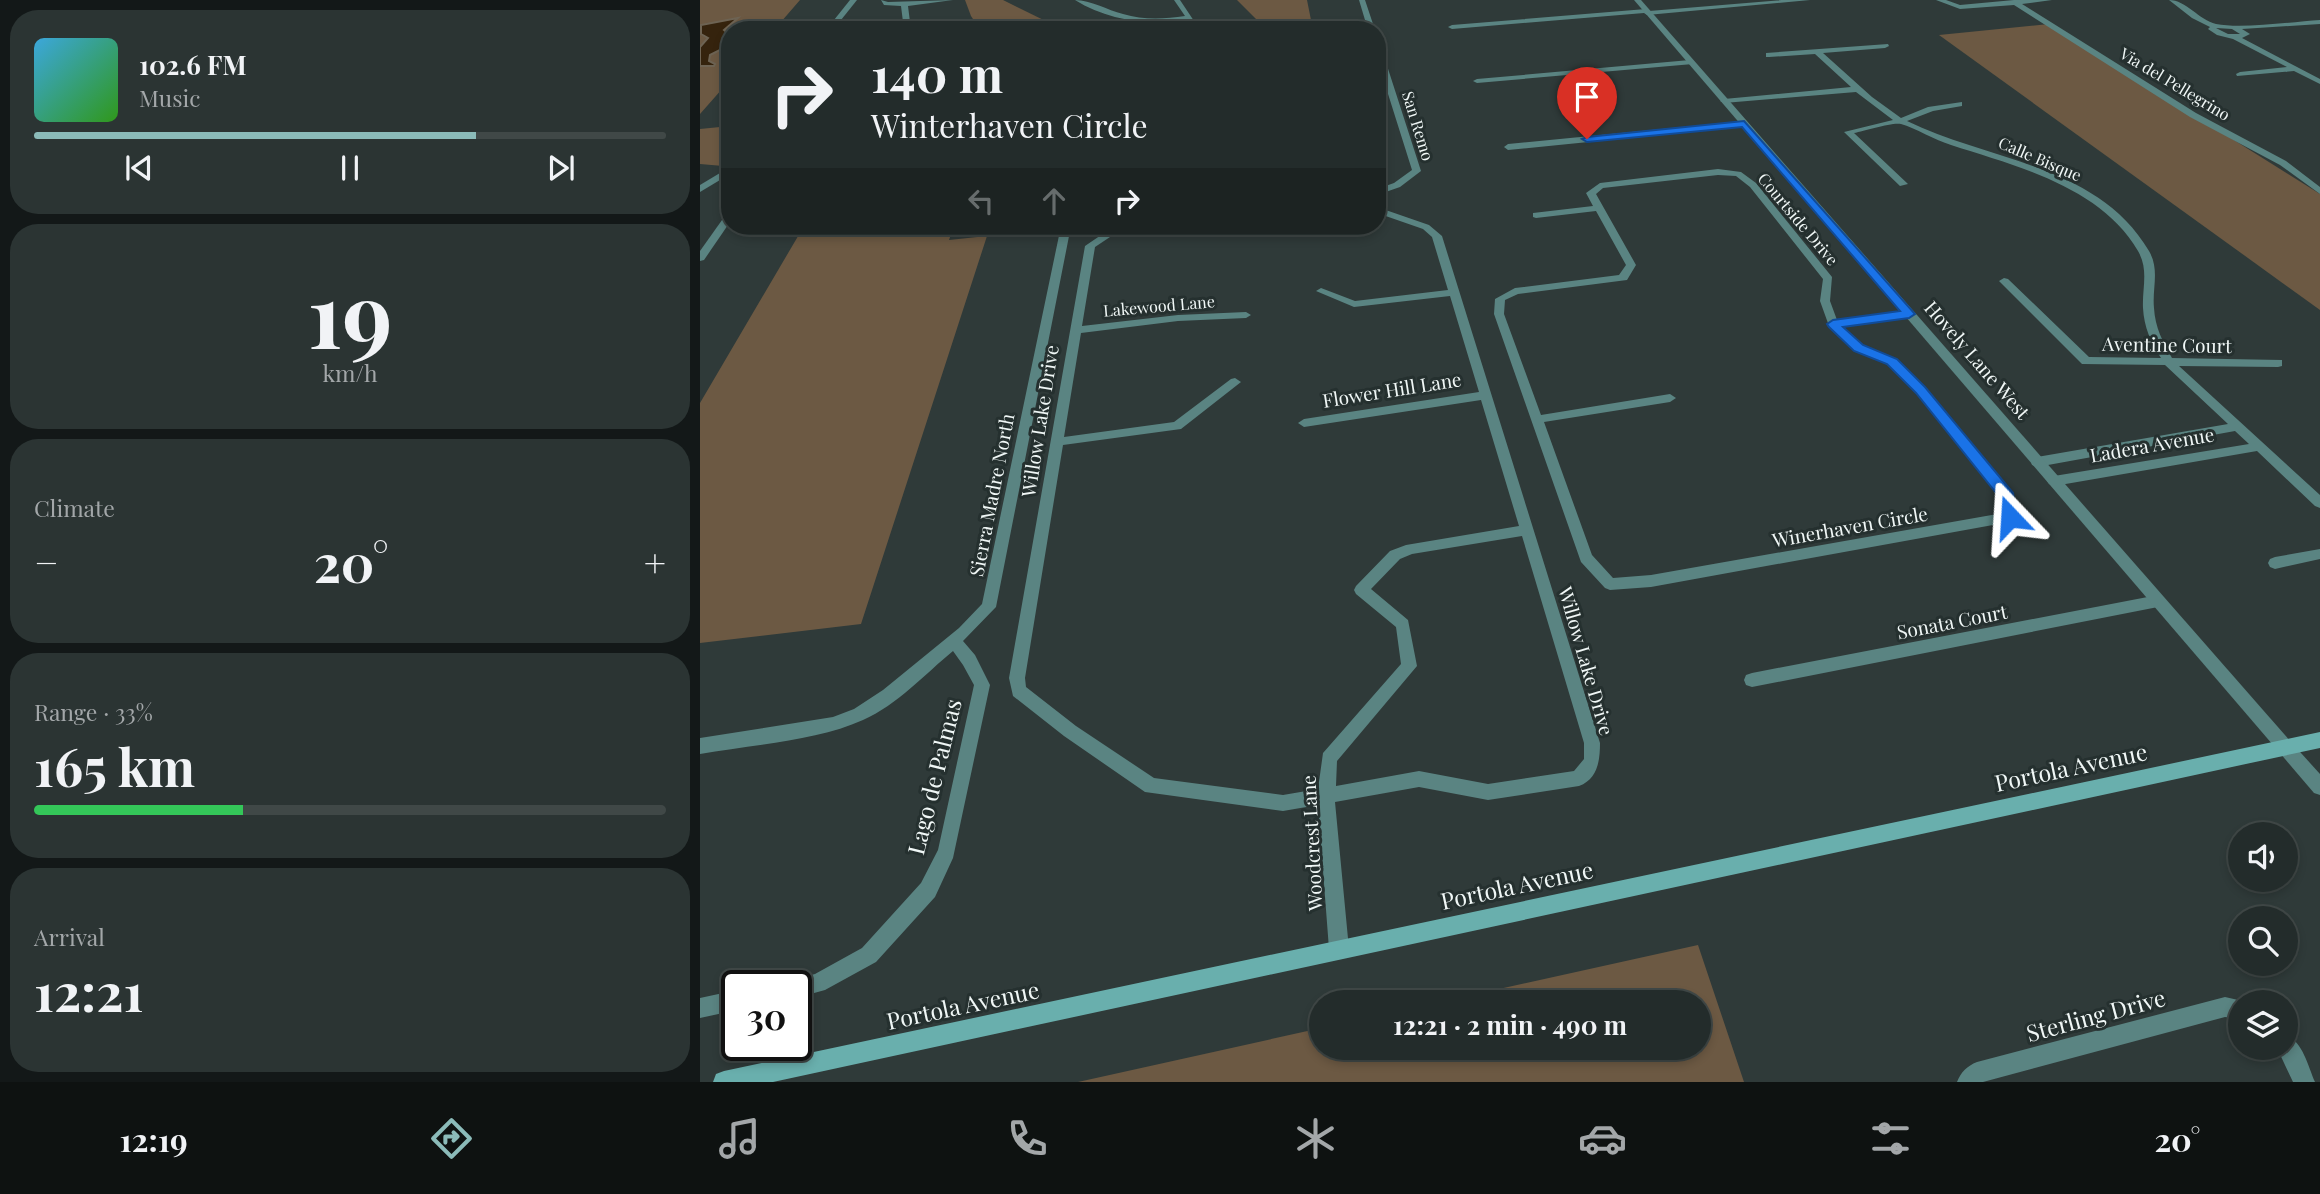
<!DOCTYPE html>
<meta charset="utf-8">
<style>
:root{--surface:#232c2b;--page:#2b3433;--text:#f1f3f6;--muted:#a3a7a9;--line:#404847;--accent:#8bbbb9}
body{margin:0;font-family:"Playfair Display",serif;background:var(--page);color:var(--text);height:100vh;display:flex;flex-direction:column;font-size:26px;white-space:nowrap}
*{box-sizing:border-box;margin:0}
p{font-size:23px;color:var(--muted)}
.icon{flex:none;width:38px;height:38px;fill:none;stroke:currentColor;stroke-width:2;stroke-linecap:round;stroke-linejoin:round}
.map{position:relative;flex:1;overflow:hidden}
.side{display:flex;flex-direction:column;gap:10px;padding:10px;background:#131818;width:700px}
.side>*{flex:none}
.hud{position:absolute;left:21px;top:21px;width:665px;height:214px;border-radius:28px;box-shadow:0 4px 10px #0003,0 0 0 2px var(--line);background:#232c2b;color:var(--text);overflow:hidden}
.controls{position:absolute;left:1528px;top:822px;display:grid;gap:14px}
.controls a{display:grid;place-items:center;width:70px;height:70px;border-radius:50%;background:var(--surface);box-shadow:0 4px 10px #0003,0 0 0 2px var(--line);font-size:35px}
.speed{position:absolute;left:21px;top:970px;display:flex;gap:14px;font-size:35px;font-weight:700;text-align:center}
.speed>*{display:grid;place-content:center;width:91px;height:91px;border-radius:50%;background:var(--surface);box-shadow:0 4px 10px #0003,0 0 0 2px var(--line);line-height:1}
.speed .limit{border:4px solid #111;border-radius:10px;background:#fff;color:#111}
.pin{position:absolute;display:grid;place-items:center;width:60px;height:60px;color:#fff;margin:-72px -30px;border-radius:50% 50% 50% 0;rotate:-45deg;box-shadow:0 0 7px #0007}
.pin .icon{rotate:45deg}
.me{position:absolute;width:77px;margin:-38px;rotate:340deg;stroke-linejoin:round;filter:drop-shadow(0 0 5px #0008)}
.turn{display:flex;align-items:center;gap:24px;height:147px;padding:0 35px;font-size:32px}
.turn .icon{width:91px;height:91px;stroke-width:2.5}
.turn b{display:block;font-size:49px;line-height:60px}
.lanes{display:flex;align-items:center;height:66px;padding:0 35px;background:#0003;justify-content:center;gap:35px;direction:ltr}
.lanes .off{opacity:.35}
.big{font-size:52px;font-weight:700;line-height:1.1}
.side .widget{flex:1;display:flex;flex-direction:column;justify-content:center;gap:10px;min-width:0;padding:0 24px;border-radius:28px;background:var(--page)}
.side .dial{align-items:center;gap:0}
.dial b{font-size:91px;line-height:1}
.song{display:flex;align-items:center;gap:21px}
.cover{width:84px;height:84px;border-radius:10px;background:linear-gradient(135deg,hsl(200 70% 55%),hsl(110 70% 35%))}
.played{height:7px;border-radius:4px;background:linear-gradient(90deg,var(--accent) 70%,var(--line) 70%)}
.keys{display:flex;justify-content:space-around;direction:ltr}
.heat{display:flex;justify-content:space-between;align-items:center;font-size:38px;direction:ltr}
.charge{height:10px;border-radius:5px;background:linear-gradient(90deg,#34c759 33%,var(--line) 0)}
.trip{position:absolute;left:609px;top:990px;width:402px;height:70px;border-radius:35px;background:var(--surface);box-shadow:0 4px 10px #0003,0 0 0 2px var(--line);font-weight:700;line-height:70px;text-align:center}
.tabs{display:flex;height:112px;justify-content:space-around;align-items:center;background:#0e1211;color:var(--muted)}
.tabs .icon{width:49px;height:49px}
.tabs .on{color:var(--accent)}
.tabs b{font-size:32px;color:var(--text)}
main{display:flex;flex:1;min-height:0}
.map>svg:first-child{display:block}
.green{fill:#6c5943}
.water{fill:#35230d;stroke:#6d6353;stroke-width:2}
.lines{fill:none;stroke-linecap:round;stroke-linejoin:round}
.minor{fill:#5a8482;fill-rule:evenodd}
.tertiary{fill:#5a8482;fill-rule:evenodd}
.secondary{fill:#69afad;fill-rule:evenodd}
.route{fill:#1a73e8;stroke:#114b97;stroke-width:2}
.labels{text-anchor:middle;stroke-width:6;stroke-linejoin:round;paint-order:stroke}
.far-street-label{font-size:16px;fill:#f0f7f6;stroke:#25302f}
.street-label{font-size:19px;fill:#f0f7f6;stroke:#25302f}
.near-street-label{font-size:23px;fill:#f0f7f6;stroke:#25302f}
</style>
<main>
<section class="side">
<div class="widget">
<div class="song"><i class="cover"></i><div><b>102.6 FM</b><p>Music</p></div></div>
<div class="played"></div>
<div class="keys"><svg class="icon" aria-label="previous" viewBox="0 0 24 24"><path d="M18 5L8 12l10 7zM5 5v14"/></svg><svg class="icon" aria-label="pause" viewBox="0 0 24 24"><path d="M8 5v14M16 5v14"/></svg><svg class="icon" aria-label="next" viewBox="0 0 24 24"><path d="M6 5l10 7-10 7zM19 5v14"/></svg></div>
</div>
<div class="widget dial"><b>19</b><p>km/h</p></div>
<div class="widget"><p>Climate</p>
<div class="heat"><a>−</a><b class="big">20°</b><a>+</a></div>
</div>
<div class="widget"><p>Range · 33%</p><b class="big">165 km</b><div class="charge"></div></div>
<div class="widget"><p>Arrival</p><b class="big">12:21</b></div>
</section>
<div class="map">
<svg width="1620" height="1082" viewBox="0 0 1620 1082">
<rect width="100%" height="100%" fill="#2f3a39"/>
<!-- green -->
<g class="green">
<polygon points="0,0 100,0 74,30 30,30 30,80 0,114"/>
<polygon points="265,0 303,0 364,30 280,30 271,16"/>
<polygon points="537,0 607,0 613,30 562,30 564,27"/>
<polygon points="1349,24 1620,194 1620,310 1239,35"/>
<polygon points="30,126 30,157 23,166 0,164 0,129"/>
<polygon points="104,226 215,226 214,228 254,226 249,240 287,236 161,624 0,643 0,403"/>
<polygon points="998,945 1044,1082 378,1082 621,1028 621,1048 999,1048 999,1003 736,1003"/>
</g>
<!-- water -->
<polygon class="water" points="38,18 24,30 30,35 30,45 10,55 9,61 15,64 14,66 0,66 0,47 8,38 1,34 1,25"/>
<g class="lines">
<!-- minor -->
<g class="minor">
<polygon points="150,0 157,0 133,30 126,30"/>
<polygon points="181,0 188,2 253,0 208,6 211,30 204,30 201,6 184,5"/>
<path d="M375 0C391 0 407 10 423 14 443 20 464 19 485 16L474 0H480L500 30H493L487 20C449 25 408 21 375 0Z"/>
<polygon points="659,0 665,0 675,30 668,30"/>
<polygon points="1082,0 1110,0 947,15 944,13 752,29 748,27 752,25 946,9 949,11"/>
<polygon points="1236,0 1246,0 1260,5 1314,0 1352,0 1322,4 1496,113 1586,161 1620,187 1620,194 1580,165 1490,117 1314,5 1260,9"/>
<path d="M1469 0C1486 0 1499 20 1516 24 1541 29 1592 22 1620 20V24L1542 29 1550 34 1542 38 1620 79V84L1594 71 1537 76 1536 74 1540 72 1587 67 1533 39 1517 35 1508 29 1510 27 1492 18ZM1516 28 1532 29 1540 34H1528Z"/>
<path d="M1188 44 1189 46 1185 48 1123 53 1172 97 1201 118 1228 107 1262 102V106L1233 111 1207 121C1288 161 1398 164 1449 251 1460 270 1452 288 1454 308 1455 327 1463 343 1472 358L1582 360V366L1578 367 1479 366 1620 495V508L1615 506 1557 451 1354 486 1349 484 1347 481 1354 476 1549 444 1535 431 1337 467 1332 465 1331 462 1337 457 1528 424 1465 365 1382 364 1299 281 1304 278 1308 279 1389 357 1461 358C1451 343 1444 327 1443 308 1442 288 1449 270 1438 251 1401 187 1316 166 1251 145 1235 140 1215 128 1201 124 1192 122 1165 131 1154 133L1208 184 1200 186 1144 132 1193 120 1156 92 1024 103 1020 101 1024 99 1151 87 1115 54 1069 57H1066V53Z"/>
<polygon points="677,45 681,47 721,171 700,187 677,195 677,189 694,183 712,170 677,59"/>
<polygon points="990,60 994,62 993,64 777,83 773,81 777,79"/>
<polygon points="1044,121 1047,122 1047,126 808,150 804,147 808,144"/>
<polygon points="30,167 30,174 0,192 0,185"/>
<path d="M1018 169 1041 172 1056 183 1132 277 1130 301 1137 320 1213 312V316L1209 317 1142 326 1163 346 1196 359 1224 387 1313 494 1317 517 1315 521 951 587 910 590 905 588 881 562 794 314 795 299 815 288 919 275 926 265 896 211 836 218 833 217V213L893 206 886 193 900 183ZM1018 175 1036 176 1050 187 1123 279 1120 301 1129 326 1155 350 1188 365 1216 393 1301 498 1303 513 951 575 913 578 892 555 844 422 970 402 976 398 970 394 841 415 804 314 805 300 818 294 927 280 936 265 896 194 903 188Z"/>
<path d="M677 207 729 225 742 236 900 743C900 760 898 779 879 786L788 800 719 787 635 802 649 949 646 956 639 959 632 956 629 949 618 805 583 811 445 792 364 736 313 696 309 678 385 246 407 231 462 226H495L490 229 410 237 395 247 382 326 478 315 546 312 551 315 546 318 478 321 381 333 364 437 474 422 531 379 535 378 541 382 481 429 363 445 325 678 326 687 376 726 454 778 583 795 618 789 623 753 701 664 696 627 656 594 654 590 656 586 690 551 706 545 819 526 781 400 604 427 598 423 604 419 779 392 750 296 654 307 616 291 621 288 655 301 748 290 732 237 723 229 677 213ZM822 536 884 743V759L874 771 788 784 719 771 636 786 637 761 717 666 708 620 671 589 700 559 712 554Z"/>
<polygon points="30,212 30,222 4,260 0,261 0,251 27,213"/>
<polygon points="301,226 352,226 347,229 262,234 257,231 262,228"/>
<path d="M361 226H371L296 607 263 641 275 655 290 685 253 858 235 897 176 962 125 990 96 998V985H87L89 981 115 974 162 948 221 883 238 850 274 685 263 665 253 651C225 674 197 705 163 720 117 741 51 745 0 754V738L133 717 154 709 183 690 259 628 282 604Z"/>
<polygon points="1620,549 1620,559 1575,569 1570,567 1568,563 1570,559 1575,557"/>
<polygon points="1458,595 1463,597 1465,601 1463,605 1458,607 1052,687 1046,685 1044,680 1046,675 1052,673"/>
<polygon points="1585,739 1591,742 1620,774 1620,795 1614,793 1579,752 1577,747 1579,742"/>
<polygon points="37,990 37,1010 0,1018 0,998"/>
<path d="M1525 997 1547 1002 1540 1003V1019L1525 1017 1283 1082H1257C1261 1072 1267 1066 1277 1062Z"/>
<path d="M1586 1035C1603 1042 1608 1066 1615 1082H1593L1577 1048H1586Z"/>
</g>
<!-- tertiary -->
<polygon class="tertiary" points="934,0 941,0 1591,742 1593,747 1591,752 1585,755 1579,752"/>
<!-- secondary -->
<polygon class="secondary" points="1620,732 1620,748 73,1082 13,1082 16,1074 24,1071"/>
</g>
<!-- route -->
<polygon class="route" points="1044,121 1215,314 1209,318 1143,327 1163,345 1197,359 1225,387 1313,493 1317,517 1315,521 1304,521 1300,498 1216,393 1187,364 1154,351 1129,327 1127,324 1133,320 1200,311 1042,127 887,142 882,139 887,137"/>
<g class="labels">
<!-- far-street labels -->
<g class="far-street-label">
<text transform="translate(1475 84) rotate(31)" y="6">Via del Pellegrino</text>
<text transform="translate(718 126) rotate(73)" y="6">San Remo</text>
<text transform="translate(1340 159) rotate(23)" y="6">Calle Bisque</text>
<text transform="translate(1098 219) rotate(50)" y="6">Courtside Drive</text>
<text transform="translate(459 306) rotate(-5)" y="6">Lakewood Lane</text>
</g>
<!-- street labels -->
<g class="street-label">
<text transform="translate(1467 345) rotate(1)" y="7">Aventine Court</text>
<text transform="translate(1277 360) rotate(49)" y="7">Hovely Lane West</text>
<text transform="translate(692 390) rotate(-9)" y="7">Flower Hill Lane</text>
<text transform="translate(340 421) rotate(-81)" y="7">Willow Lake Drive</text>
<text transform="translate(1452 445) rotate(-10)" y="7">Ladera Avenue</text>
<text transform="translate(292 495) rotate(-79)" y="7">Sierra Madre North</text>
<text transform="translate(1150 527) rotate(-10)" y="7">Winerhaven Circle</text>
<text transform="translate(1252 622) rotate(-11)" y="7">Sonata Court</text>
<text transform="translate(886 661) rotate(74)" y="7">Willow Lake Drive</text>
<text transform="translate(612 843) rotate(-93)" y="7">Woodcrest Lane</text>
</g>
<!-- near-street labels -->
<g class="near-street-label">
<text transform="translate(1371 768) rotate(-12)" y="8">Portola Avenue</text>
<text transform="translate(235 777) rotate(-76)" y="8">Lago de Palmas</text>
<text transform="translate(817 886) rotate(-12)" y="8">Portola Avenue</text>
<text transform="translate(263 1006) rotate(-12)" y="8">Portola Avenue</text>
<text transform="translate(1396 1016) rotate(-15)" y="8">Sterling Drive</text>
</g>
</g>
</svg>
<div class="controls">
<a><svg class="icon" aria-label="sound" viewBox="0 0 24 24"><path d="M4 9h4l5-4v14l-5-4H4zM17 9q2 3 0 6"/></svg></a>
<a><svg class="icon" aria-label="search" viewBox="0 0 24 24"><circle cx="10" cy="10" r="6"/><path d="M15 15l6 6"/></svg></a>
<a><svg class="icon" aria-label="layers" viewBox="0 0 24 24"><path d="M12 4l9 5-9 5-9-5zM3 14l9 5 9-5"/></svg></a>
</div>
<div class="speed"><div class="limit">30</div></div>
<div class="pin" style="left:887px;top:139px;background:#d93025"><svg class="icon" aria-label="arrive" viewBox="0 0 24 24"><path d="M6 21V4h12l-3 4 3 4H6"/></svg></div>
<svg class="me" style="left:1310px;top:517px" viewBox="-20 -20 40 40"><path d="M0-17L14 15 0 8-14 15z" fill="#1a73e8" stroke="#fff" stroke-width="4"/></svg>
<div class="trip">12:21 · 2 min · 490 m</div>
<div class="hud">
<div class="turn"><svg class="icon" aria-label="right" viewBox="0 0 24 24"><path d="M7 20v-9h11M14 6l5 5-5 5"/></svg><div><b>140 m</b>Winterhaven Circle</div></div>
<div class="lanes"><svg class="icon off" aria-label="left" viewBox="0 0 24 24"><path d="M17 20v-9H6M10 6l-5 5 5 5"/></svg><svg class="icon off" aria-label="ahead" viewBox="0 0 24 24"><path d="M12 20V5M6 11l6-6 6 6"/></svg><svg class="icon" aria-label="right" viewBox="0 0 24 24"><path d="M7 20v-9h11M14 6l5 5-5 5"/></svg></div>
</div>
</div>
</main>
<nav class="tabs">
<b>12:19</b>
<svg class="icon on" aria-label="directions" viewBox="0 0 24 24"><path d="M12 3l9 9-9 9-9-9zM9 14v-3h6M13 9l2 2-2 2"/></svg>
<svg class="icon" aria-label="music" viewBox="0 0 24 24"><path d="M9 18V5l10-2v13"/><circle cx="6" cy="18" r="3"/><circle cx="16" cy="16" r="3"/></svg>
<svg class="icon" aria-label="phone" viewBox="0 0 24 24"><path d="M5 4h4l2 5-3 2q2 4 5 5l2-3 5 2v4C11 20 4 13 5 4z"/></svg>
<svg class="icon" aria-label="climate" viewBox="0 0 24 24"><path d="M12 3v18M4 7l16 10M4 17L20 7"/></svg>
<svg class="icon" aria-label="car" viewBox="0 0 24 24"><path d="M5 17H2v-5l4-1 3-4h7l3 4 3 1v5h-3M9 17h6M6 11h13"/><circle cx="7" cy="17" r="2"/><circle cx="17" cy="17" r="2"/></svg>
<svg class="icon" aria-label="filters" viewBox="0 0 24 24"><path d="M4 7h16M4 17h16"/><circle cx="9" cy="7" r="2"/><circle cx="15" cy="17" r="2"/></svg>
<b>20°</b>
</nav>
